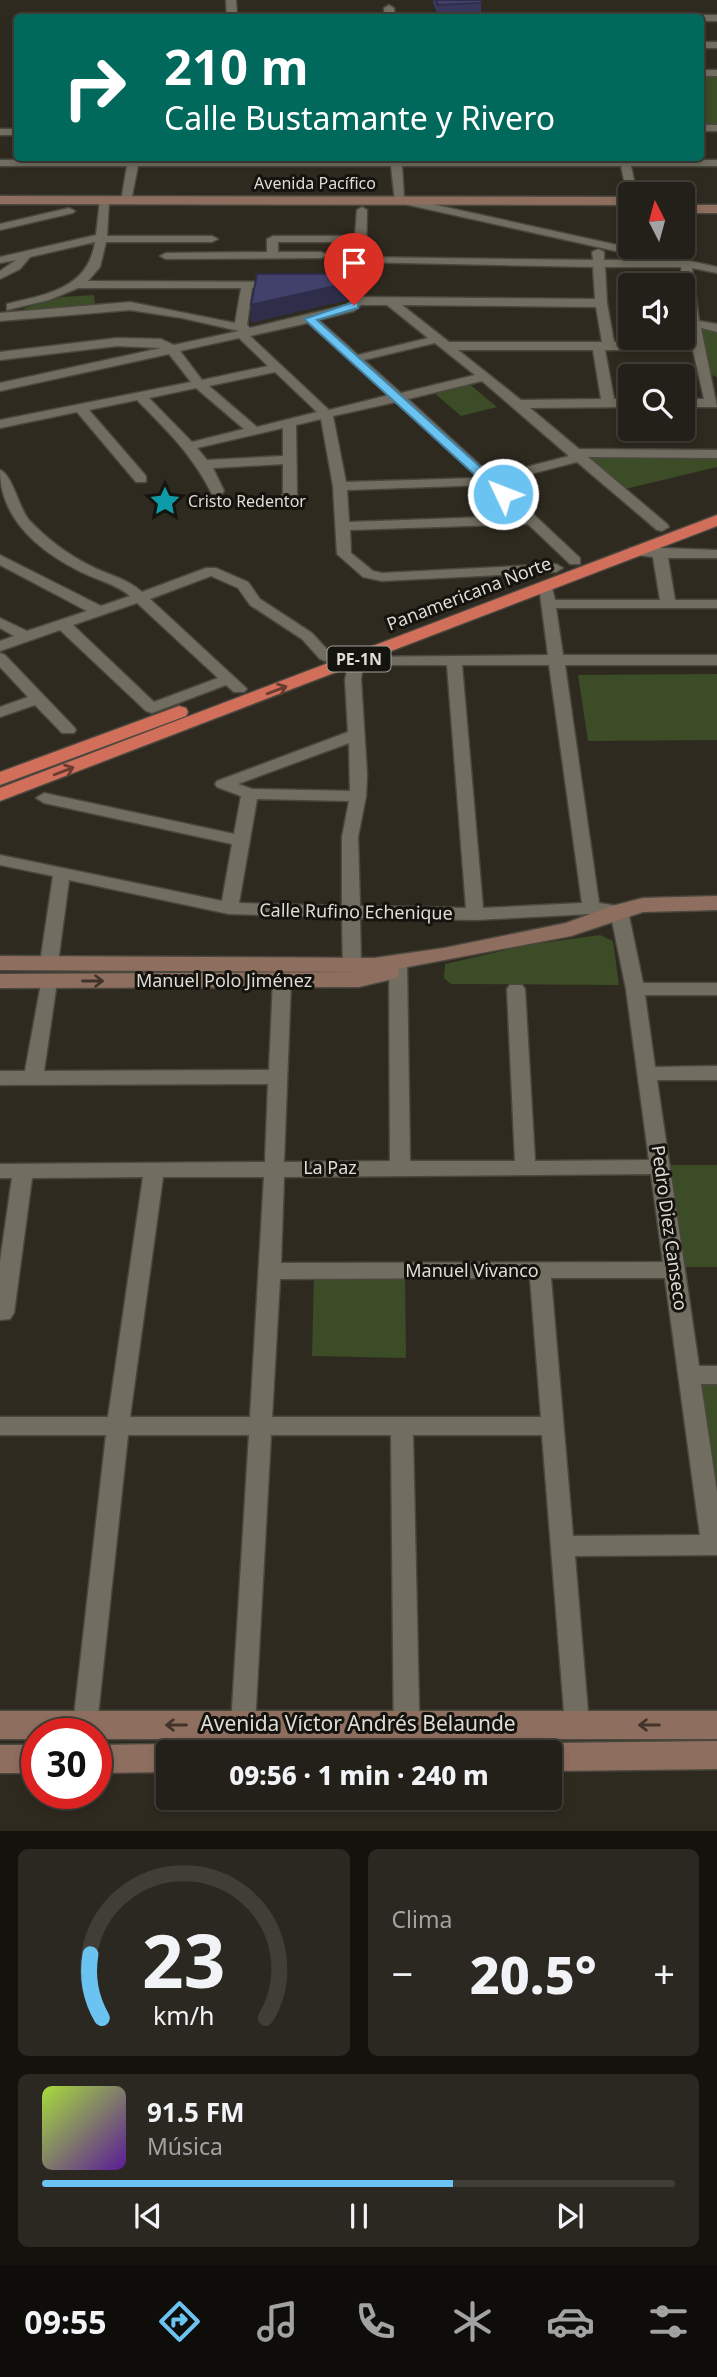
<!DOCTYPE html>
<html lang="es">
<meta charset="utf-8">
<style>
:root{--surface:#222018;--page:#2a2821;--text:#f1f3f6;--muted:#a2a3a2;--line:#3f3e37;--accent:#6bc3f2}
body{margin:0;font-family:"Noto Sans",sans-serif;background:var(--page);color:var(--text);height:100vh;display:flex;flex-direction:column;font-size:26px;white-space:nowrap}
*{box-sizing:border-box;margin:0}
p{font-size:23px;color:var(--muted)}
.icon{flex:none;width:38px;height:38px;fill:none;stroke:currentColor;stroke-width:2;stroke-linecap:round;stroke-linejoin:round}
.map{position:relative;height:1831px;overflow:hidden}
.drawer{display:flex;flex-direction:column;gap:18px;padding:18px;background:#13120d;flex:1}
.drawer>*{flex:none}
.hud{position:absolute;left:14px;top:14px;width:690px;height:147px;border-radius:7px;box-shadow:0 4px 10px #0003,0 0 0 2px var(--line);background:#00695c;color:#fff;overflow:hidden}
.needle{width:46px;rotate:354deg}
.buttons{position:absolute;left:618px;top:182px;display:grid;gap:14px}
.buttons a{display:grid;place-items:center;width:77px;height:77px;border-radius:7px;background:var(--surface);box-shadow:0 4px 10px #0003,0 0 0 2px var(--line);font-size:35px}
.speed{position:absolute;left:21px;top:1718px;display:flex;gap:14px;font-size:35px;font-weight:700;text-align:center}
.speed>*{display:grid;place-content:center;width:91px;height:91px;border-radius:50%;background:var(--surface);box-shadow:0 4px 10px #0003,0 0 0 2px var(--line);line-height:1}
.speed .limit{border:10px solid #d22;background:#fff;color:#111}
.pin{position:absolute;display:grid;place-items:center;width:60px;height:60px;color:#fff;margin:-72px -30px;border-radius:50% 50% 50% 0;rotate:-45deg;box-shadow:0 0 7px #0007}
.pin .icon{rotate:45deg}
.me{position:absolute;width:77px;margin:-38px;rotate:313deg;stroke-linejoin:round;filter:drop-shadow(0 0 5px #0008)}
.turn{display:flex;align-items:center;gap:24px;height:147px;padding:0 35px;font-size:32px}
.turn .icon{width:91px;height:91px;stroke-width:2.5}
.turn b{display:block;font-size:49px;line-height:60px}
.big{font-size:52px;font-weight:800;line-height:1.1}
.drawer .tile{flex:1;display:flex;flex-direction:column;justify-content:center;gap:10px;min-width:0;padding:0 24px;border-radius:10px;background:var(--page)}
.drawer .dial{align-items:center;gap:0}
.dial svg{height:182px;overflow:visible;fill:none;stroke:var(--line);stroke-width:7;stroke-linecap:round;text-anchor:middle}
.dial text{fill:var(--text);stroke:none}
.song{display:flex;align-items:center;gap:21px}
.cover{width:84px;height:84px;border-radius:10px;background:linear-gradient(135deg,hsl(80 70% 55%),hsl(270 70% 35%))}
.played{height:7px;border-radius:4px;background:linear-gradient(90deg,var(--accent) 65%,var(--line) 65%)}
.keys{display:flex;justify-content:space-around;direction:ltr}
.heat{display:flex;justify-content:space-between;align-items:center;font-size:38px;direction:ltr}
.drawer .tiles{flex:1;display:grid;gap:18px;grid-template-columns:1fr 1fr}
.tile:last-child{grid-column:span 2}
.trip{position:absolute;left:156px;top:1740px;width:406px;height:70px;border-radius:7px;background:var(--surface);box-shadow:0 4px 10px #0003,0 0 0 2px var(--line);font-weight:800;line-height:70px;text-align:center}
.tabs{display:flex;height:112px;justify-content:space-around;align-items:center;background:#0e0d0a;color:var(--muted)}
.tabs .icon{width:49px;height:49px}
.tabs .selected{color:var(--accent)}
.tabs b{font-size:32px;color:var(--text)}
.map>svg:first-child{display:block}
.green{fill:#3c4c26}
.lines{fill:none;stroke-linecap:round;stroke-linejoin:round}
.street-casing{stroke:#4a473e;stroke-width:3}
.secondary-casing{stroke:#4a473e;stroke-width:3}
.highway-casing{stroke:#4a473e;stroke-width:3}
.street{fill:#716d60;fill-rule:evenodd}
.secondary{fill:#8e6e5e;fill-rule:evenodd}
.highway{fill:#d16f5b;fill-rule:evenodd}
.wall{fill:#39385c}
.shaded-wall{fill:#2e2e4b}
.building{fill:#42416b;stroke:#2e2e4b;stroke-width:2}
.oneway{stroke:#6a3c31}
.oneway2{stroke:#3f332a}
.route{fill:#6bc3f2;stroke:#467f9d;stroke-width:2}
.labels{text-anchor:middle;stroke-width:6;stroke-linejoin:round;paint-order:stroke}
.far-street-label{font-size:16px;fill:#dedcd5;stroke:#15130e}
.far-poi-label{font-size:16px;fill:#dedcd5;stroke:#15130e;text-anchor:start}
.shield{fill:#15130e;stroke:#a2a099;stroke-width:2}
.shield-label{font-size:16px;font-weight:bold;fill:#dedcd5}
.street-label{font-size:18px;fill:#dedcd5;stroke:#15130e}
.near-street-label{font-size:21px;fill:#dedcd5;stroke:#15130e}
</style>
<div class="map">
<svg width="717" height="1831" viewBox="0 0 717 1831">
<rect width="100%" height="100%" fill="#2e2a20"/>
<!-- green -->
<g class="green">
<rect x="700" y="75" width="17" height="50"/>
<polygon points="94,295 95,306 23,311 25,308 62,297"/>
<polygon points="707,328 717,331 717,377 709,374 700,331"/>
<polygon points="468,383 497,407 461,416 432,391"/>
<polygon points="590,456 717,457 717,467 625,489 588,459"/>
<polygon points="717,674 717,740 588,741 578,675"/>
<polygon points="600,935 613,941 619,985 451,984 444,978 445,964 528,945"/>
<polygon points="663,1165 717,1165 717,1267 679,1267"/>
<polygon points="314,1271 405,1271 406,1358 312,1356"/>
<polygon points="689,1375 717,1375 717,1545"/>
</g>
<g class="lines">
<!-- street casing -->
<g class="street-casing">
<g id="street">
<polygon points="226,0 236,0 237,18 227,18"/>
<polygon points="389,5 394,8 395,18 385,18 384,8"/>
<polygon points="700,15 717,15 717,21 700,21 700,18 696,18"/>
<rect x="700" y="42" width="17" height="6"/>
<rect x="700" y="70" width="17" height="6"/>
<rect x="700" y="125" width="17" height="6"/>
<rect x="0" y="129" width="18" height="6"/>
<path d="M129 158 717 160V166H631L637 194H630V197L627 194 621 166H402L404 198 717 267V273L692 268 699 321 717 324V332L701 328 717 407H682V399H704L693 350H605L614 399H630V407L530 408 579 449 717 450V458L588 457 667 524 669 527 662 531 657 530 577 462 499 482 580 558V564H570L528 524 350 530 351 553 373 571 382 573 556 564 563 568 556 572 382 581 363 577 337 554 333 486 321 419 296 425 297 495 282 506 275 502 283 494V464L213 468 224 491 222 494H212C191 453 170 434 137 400L89 410 146 476V482H136L77 412 0 428V420L191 382 169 354 0 391V383L161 348 117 346 0 360V352L117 338 161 339 174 345 239 331 182 318 130 310 0 321V313L130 302 235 323 241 288H78L49 300 7 310V304C47 294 88 289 95 242L30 257 20 269 0 279V271L16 260 0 263V257L96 235 100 199 109 201 107 236H212L218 239 212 242H106L100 267 88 281 281 282 283 284 277 288H252L247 325 250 328 346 305 358 297 595 299 593 267 355 262 353 260 359 257 593 260 592 252 598 249 604 252V260H656L395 202 391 166H138L131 201 126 204 121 201 127 166H0V160ZM605 267H681L684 305 692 342H614L607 303ZM361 305H387L428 338 358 355 319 320 354 311ZM402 305 596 307 602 342H449ZM308 323 389 395 329 410 250 336ZM239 338 268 366 202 380 180 351ZM435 343 475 375 401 393 364 360ZM458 350H593L601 399 521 400ZM275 372 317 412 257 427 209 386ZM482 381 569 456 492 476 408 399ZM196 388 244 429 192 442 149 398ZM396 402 479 478 346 482 333 416ZM283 428V456L207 460 197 448ZM486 485 519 516 349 522 347 490Z"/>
<polygon points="362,207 367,210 366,249 360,252 354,249 355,242 278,242 278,252 321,252 327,255 321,258 166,259 160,256 166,253 267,252 267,239 273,236 355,236 357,210"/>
<polygon points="69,208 75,211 73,213 0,230 0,224"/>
<polygon points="326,280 357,280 363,283 357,286 322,286 320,284"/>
<path d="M0 470C12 474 19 508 29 520 46 538 67 554 89 565 107 575 127 578 142 592L206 568H216L248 582 260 599 312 633 333 656 325 661 320 659 302 639 250 605 238 588 211 576 150 599 244 686 247 689 244 692H234L226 685 152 713 146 711 60 630 0 651V641L14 636 0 628V618L27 631 87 611 0 565V555L101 606 130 596C116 584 97 580 81 572 39 551 0 519 0 470ZM137 603 218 678 154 702 73 625Z"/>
<path d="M634 547 717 550V558H668L675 600H717V608H556L563 655H717V665H565L599 903 625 907 628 911 643 983H717V995H645L655 1067 717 1066V1080H657L699 1366H717V1384H701L717 1492V1555L575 1556 589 1724 586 1732 577 1735 568 1732 565 1724 542 1435H413L420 1752H394L391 1435H271L255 1725 252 1733 243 1736 234 1733 231 1725 249 1435H128L97 1725 91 1734 76 1733 73 1725 106 1435H0V1417H108L143 1177 32 1178 14 1313 10 1319 0 1320V1261L12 1178H0V1164L265 1162 268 1084 0 1085V1071H25L42 978 48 976 57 982 44 1071 269 1070 273 981 276 977H288L291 981 284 1162 390 1161 389 962 398 956 407 962 410 1161H515L507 989 510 985H522L525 989 535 1161 649 1160 626 989 611 916 591 914 475 920 360 918 361 965 352 971 343 965 342 917 229 914 69 880 58 963 49 969 40 963 53 876 0 865V855L222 901 232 844 44 803 36 798 44 793 234 834 241 796 217 787 215 784 217 781 348 732 345 679 351 657 548 655 539 586 541 583H551L555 600H660L653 557 629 554V548ZM363 665H447L466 908 360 906 358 837 366 796 367 774 361 679ZM462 665H549L582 903 483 908ZM349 743 350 791 252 789 238 784ZM257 799 349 801 342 837V906L239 903ZM651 1174 663 1262 281 1263 284 1177ZM163 1177H264L250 1417H130ZM530 1278 541 1417H272L280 1279ZM551 1278H665L700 1535 573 1536Z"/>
<polygon points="0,653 5,655 74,727 76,730 74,733 62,733 35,705 0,717 0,707 28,697 0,667"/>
</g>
</g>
<!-- secondary casing -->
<g class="secondary-casing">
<g id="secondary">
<polygon points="0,196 630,197 630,205 0,204"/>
<rect x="682" y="205" width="35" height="8"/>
<polygon points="717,896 717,910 643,912 571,936 397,969 400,973 397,978 359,987 0,988 0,974 362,972 0,970 0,956 374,958 444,948 566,923 612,906 643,898"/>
<polygon points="0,1711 717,1711 717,1739 96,1739 96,1734 37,1734 37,1739 0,1739"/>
<polygon points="717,1741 717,1769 550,1771 550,1752 537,1752 539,1747 550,1743"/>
<polygon points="168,1744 179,1748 180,1752 168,1752 168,1772 96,1773 96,1745"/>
<rect x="0" y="1745" width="37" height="28"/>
</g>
</g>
<!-- highway casing -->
<g class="highway-casing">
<g id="highway">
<polygon points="717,515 717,526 0,801 0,788"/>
<polygon points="179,706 186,708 188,712 186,716 0,785 0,772"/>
</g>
</g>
<!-- street -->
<use href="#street" class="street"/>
<!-- secondary -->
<use href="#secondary" class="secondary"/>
<!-- highway -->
<use href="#highway" class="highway"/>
</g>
<!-- wall -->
<polygon class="wall" points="433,0 481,0 481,15 438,16 433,3"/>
<!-- shaded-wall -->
<polygon class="shaded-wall" points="348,283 348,300 251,323 251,305"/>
<!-- building -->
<g class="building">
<polygon points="436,0 481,0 481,3 438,5"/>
<polygon points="257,274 338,274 348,283 251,305"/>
</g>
<!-- one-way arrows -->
<defs><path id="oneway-shaft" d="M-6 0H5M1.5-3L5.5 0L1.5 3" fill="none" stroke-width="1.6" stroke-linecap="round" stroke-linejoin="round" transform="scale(1.75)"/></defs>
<g class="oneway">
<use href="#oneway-shaft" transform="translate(277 690) rotate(-21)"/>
<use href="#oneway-shaft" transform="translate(64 771) rotate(-21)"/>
</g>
<g class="oneway2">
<use href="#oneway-shaft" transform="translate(93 981)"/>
<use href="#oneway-shaft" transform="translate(176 1725) rotate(180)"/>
<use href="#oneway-shaft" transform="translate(649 1725) rotate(-180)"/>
</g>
<!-- route -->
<polygon class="route" points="354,302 358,303 358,308 317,320 507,491 507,496 498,496 304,319"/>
<!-- icons -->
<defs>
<g id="sight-bare" transform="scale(2.415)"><path d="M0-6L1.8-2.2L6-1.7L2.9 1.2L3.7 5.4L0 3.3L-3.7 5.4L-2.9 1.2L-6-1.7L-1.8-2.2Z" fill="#0f9aa8" stroke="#15130e" stroke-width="2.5" paint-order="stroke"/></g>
</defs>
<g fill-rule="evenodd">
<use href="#sight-bare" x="165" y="501"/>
</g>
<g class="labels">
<!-- far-street labels -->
<g class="far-street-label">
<text x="315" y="189">Avenida Pacífico</text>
</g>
<!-- far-poi labels -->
<g class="far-poi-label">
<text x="188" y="507">Cristo Redentor</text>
</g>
<!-- shield labels -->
<rect class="shield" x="327.5" y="646.5" width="63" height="25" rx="5"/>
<g class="shield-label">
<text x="359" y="665">PE-1N</text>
</g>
<!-- street labels -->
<g class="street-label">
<text transform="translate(469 594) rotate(-21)" y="6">Panamericana Norte</text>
<text transform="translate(356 912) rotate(1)" y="6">Calle Rufino Echenique</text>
<text x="224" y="987">Manuel Polo Jiménez</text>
<text x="330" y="1174">La Paz</text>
<text transform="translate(669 1228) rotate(82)" y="6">Pedro Diez Canseco</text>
<text x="472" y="1277">Manuel Vivanco</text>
</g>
<!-- near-street labels -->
<g class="near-street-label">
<text x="358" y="1731">Avenida Víctor Andrés Belaunde</text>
</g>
</g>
</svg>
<div class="buttons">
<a><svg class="needle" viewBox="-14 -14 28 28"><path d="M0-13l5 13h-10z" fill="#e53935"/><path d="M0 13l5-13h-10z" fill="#a2a3a2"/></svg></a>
<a><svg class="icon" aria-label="sound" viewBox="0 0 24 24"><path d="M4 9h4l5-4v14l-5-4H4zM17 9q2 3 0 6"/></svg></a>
<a><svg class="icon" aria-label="search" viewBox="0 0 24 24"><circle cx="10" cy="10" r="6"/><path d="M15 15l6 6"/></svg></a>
</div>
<div class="speed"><div class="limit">30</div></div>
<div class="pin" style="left:354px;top:305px;background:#d93025"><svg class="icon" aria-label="arrive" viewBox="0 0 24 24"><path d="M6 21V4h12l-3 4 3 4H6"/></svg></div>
<svg class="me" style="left:503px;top:494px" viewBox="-20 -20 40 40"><circle r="17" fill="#6bc3f2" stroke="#fff" stroke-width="3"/><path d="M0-11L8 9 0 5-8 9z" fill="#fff"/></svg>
<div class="trip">09:56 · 1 min · 240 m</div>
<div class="hud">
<div class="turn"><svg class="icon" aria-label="right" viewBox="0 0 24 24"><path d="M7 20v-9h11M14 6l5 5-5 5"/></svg><div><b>210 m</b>Calle Bustamante y Rivero</div></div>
</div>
</div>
<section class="drawer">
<div class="tiles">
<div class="tile dial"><svg viewBox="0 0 100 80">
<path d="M14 69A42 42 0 1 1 86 69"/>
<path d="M14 69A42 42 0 0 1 9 41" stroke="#6bc3f2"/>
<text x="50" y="56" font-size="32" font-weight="700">23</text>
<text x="50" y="72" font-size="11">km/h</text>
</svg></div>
<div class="tile"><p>Clima</p>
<div class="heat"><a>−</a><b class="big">20.5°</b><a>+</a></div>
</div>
<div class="tile">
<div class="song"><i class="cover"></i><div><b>91.5 FM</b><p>Música</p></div></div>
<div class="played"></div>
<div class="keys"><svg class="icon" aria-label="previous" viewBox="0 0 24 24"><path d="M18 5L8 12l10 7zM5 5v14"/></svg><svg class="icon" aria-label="pause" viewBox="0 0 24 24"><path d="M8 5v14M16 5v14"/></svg><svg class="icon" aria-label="next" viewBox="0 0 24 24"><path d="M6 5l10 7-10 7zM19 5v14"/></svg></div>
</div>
</div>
</section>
<nav class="tabs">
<b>09:55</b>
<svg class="icon selected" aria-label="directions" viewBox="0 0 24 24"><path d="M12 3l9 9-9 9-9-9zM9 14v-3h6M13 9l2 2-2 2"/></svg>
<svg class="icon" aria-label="music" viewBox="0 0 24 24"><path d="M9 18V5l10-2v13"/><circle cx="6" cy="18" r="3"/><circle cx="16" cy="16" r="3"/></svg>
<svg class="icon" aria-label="phone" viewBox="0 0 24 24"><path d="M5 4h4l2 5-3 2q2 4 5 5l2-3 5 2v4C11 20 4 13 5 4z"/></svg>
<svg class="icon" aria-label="climate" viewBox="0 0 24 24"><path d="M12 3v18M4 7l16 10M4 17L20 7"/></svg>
<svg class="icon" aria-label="car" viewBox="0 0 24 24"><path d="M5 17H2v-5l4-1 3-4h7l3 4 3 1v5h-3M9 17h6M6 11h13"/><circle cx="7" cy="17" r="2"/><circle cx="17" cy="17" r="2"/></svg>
<svg class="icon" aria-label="filters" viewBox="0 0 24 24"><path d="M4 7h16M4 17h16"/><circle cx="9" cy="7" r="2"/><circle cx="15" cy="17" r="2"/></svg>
</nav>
